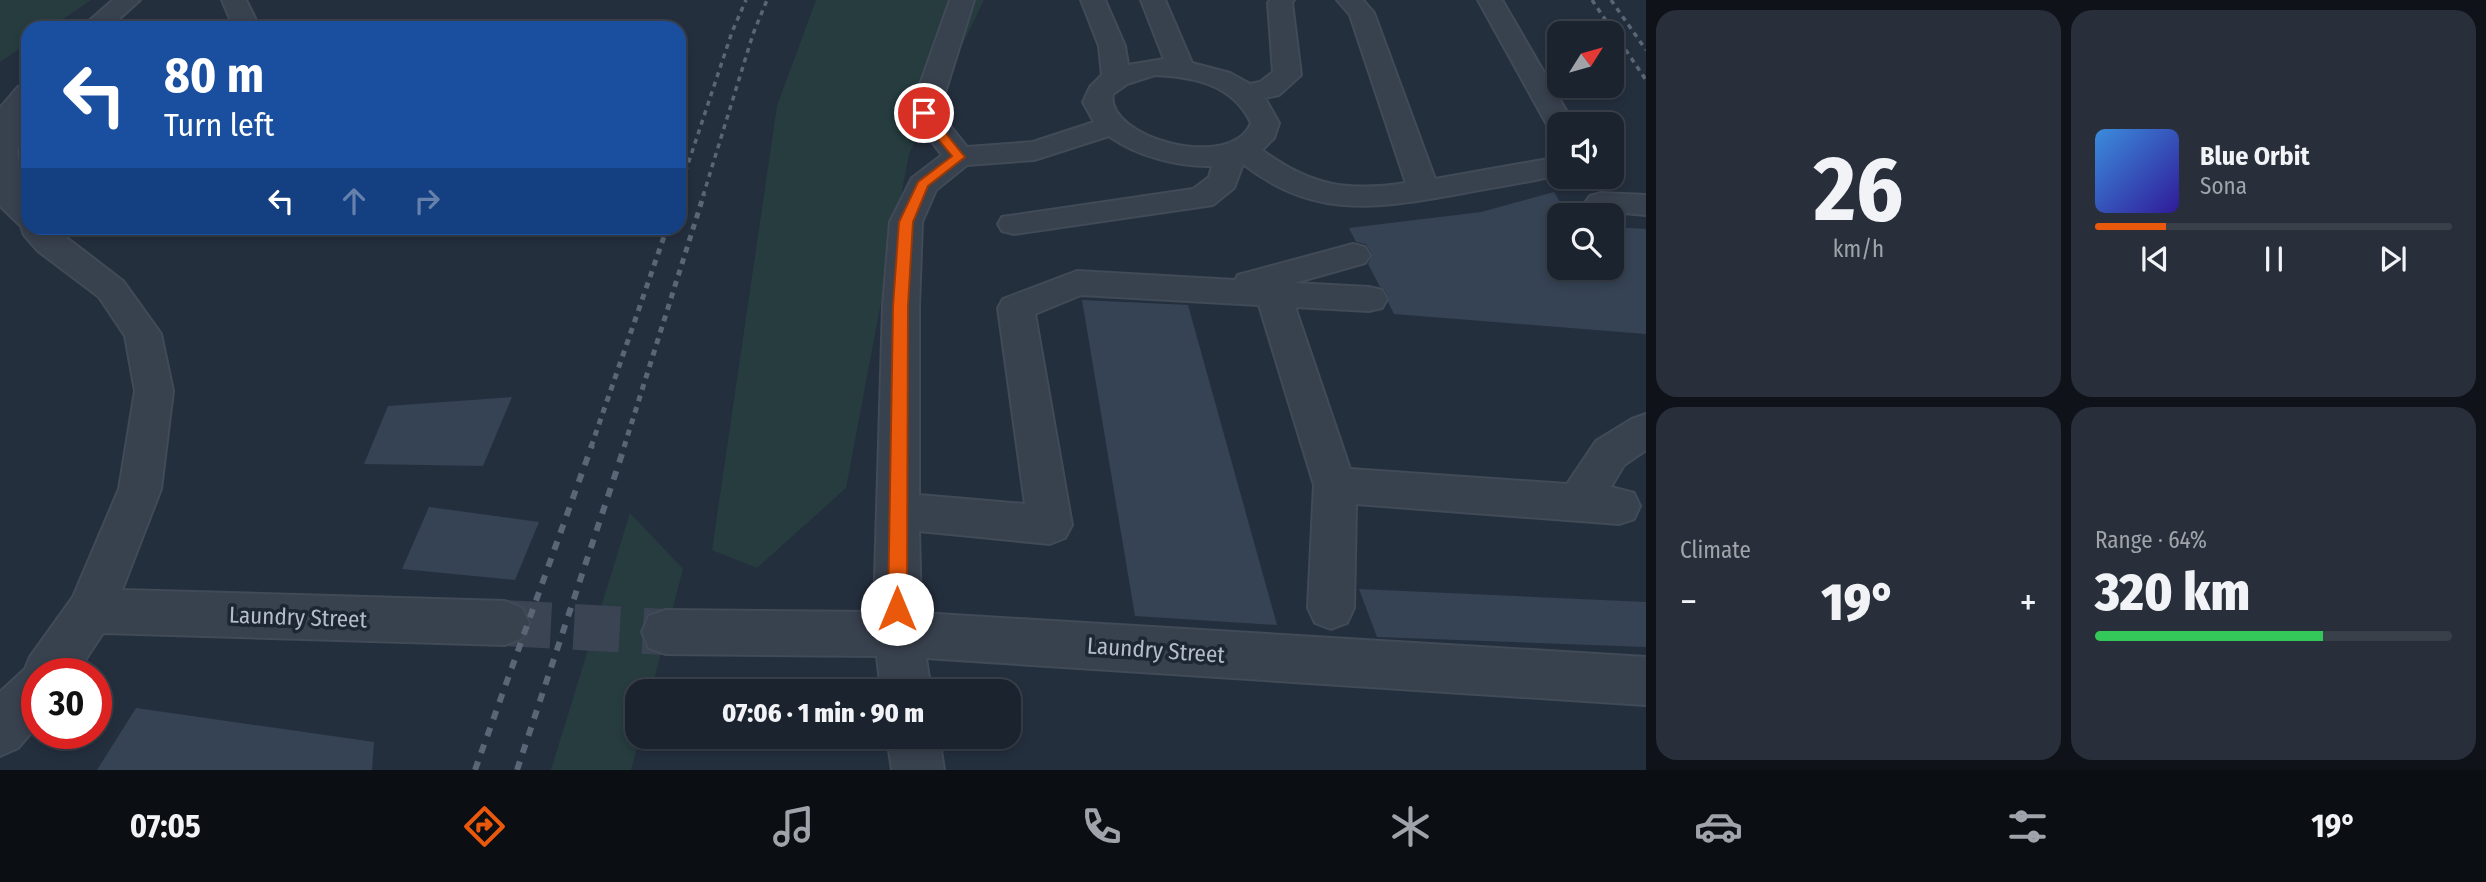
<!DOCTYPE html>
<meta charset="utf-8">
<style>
:root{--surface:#1b232e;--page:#282f3a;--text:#f1f3f6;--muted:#a0a4aa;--line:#39404a;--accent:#ea580c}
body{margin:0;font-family:"Fira Sans Condensed",sans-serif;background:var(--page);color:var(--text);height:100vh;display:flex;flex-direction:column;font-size:26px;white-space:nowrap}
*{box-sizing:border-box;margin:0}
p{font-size:23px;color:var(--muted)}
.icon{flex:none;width:38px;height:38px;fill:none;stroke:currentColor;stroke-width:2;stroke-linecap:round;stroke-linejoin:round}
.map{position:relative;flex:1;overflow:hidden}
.sheet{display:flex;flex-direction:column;gap:10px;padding:10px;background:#0f1319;width:840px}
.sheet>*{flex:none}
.banner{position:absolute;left:21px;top:21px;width:665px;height:214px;border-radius:21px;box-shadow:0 4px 10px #0003,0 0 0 2px var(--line);background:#1a4fa0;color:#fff;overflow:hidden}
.needle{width:46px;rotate:53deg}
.controls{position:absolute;left:1547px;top:21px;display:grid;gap:14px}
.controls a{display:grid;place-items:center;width:77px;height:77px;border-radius:14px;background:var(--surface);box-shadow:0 4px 10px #0003,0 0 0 2px var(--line);font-size:35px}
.speed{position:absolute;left:21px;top:658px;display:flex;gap:14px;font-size:35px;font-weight:700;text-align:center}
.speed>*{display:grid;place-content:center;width:91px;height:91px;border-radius:50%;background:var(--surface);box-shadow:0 4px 10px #0003,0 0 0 2px var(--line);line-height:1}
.speed .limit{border:10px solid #d22;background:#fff;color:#111}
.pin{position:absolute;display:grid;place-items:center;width:60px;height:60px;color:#fff;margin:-30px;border:4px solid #fff;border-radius:50%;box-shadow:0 2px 7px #0007}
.me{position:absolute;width:77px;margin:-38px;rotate:0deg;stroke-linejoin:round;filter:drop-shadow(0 0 5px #0008)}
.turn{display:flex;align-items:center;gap:24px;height:147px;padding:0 28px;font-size:32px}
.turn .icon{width:91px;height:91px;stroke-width:2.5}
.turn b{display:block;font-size:49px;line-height:60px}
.lanes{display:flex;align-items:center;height:66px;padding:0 28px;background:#0003;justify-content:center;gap:35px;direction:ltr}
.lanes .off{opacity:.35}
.big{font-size:52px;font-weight:800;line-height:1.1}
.sheet .tile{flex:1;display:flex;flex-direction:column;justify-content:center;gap:10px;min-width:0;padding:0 24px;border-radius:21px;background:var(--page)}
.sheet .dial{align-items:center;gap:0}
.dial b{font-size:91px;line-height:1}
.song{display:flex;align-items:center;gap:21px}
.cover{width:84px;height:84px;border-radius:10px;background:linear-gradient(135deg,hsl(210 70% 55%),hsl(250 70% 35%))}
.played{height:7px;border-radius:4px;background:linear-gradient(90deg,var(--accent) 20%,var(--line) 20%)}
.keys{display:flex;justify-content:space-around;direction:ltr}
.heat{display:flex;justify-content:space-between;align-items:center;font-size:38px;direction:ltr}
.charge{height:10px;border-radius:5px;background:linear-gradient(90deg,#34c759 64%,var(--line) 0)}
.sheet .tiles{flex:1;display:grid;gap:10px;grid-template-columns:repeat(2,1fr)}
.trip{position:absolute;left:625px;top:679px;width:396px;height:70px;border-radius:21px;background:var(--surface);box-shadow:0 4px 10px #0003,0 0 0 2px var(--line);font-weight:800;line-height:70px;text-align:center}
.dock{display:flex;height:112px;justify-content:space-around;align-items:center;background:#0b0e12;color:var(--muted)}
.dock .icon{width:49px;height:49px}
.dock .active{color:var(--accent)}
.dock b{font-size:32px;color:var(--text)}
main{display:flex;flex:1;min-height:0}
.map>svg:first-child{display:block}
.green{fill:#263c3f}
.building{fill:#364354}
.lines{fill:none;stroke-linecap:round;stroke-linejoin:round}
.minor-tunnel{stroke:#3a4453;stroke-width:46;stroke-dasharray:46 23;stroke-linecap:butt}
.minor-casing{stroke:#414a57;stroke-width:4}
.minor{fill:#38414e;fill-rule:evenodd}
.rail-far2{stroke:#5a6575;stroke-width:3.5;stroke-dasharray:5 5;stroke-linecap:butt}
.rail-far1{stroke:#5a6575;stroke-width:5;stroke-dasharray:6 6;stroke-linecap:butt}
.rail{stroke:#5a6575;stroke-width:6;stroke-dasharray:9 9;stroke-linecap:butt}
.route{fill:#ea580c;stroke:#983908;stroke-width:2}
.labels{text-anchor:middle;stroke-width:7;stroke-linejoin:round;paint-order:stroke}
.near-street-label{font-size:23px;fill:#b4bcc9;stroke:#1d2633}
</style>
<main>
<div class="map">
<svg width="1646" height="770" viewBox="0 0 1646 770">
<rect width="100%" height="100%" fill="#242f3e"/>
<!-- green -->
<g class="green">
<polygon points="0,0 91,0 50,28 28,28 28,43 0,62"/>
<polygon points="816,0 984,0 909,154 846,488 757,568 712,550 777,106"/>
<polygon points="630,513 683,569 651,691 637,691 637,737 640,737 631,770 551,770"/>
</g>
<!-- building -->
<g class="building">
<polygon points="1554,192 1568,215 1559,215 1559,268 1612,268 1612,227 1646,229 1646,334 1394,314 1388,302 1389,298 1384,289 1380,287 1368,264 1372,254 1366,244 1356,242 1349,228 1481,212"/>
<polygon points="1082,300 1188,305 1277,625 1135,616"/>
<polygon points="512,397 483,466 364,464 388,406"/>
<polygon points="429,507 539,522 515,580 402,569"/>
<polygon points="1359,589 1646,602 1646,647 1377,637"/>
<polygon points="136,708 374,742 372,770 97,770"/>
</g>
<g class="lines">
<!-- minor-tunnel -->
<polyline class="minor-tunnel" points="505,623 666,632"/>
<!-- minor casing -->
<g class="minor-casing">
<g id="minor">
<polygon points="113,0 140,0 109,28 81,28"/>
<polygon points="222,0 246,0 260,28 234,28"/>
<path d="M950 0H974L939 112 967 147 1033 142 1094 122 1083 102 1090 87 1102 75 1099 46 1081 0H1105L1125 46 1128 65 1164 59 1141 0H1165L1192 63 1230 73 1250 84 1260 82 1273 72 1268 3 1270 0H1294L1292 3 1301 75 1279 95 1265 98 1279 123 1274 138 1262 150C1310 186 1348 192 1406 183L1350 15 1337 0H1363L1374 13 1435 179 1559 157V175C1524 183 1489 188 1453 195 1373 209 1312 218 1243 164L1234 188 1213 205 1014 234 1002 231 998 224 1002 217 1193 189 1209 177 1212 166C1178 167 1137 156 1109 136L1034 160 967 165 936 190 922 222 919 306V495L1025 504 998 308 1003 299 1077 271 1235 280 1238 275 1353 244 1365 247 1370 255 1365 263 1294 283 1369 287 1382 290 1387 299 1382 308 1369 311 1295 307 1350 469 1567 484 1596 441 1632 419 1646 414V450L1624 465 1611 487 1634 493 1640 506 1634 519 1619 524 1356 504 1354 608 1347 623 1331 629 1315 623 1308 608 1314 485 1259 305 1081 295 1035 314 1072 525 1065 538 1050 544 919 531 921 613 1646 657V705L926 658 931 691H881L877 656 666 654 649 648 642 632 649 616 666 610 874 612 883 306 890 222 912 178 942 155 910 113ZM1155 75C1194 77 1233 84 1251 123 1231 173 1104 137 1113 94L1127 84Z"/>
<polygon points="1478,0 1502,0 1574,124 1559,124 1559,133 1550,130"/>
<polygon points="28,85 28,110 17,152 24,195 28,198 28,228 54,228 123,281 161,334 173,391 161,489 122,590 505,601 522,608 529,623 522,638 505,645 103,633 76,674 37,674 37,726 18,748 0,756 0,692 25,669 30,657 73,597 119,489 135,391 125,336 99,297 38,251 24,235 21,226 0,206 0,108 18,87"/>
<polygon points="1601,193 1646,195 1646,215 1590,210 1585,203 1590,196"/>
<polygon points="887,737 939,737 944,770 892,770"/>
</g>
</g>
<!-- minor -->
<use href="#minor" class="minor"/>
<!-- rail-far2 -->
<g class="rail-far2">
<polyline points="1592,0 1646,80"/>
<polyline points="1611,0 1646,50"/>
<polyline points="679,191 732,32 746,0"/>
<polyline points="703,196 753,34 767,0"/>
</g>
<!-- rail-far1 -->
<g class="rail-far1">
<polyline points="591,447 667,228"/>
<polyline points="624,447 704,194"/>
</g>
<!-- rail -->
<g class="rail">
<polyline points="475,770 592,445"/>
<polyline points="517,770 625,445"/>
</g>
</g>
<!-- route -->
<polygon class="route" points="919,111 928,111 965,157 928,186 913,222 908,306 907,609 904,616 897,618 891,616 888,609 893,306 899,222 918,182 952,156 919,116"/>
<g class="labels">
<!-- near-street labels -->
<g class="near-street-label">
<text transform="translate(298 617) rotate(2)" y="8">Laundry Street</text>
<text transform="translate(1156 650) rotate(4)" y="8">Laundry Street</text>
</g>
</g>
</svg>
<div class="controls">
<a><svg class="needle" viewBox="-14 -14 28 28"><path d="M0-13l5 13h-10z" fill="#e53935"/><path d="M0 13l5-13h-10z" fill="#a0a4aa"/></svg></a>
<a><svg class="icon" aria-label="sound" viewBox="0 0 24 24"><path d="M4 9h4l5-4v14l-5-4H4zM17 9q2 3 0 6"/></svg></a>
<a><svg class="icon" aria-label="search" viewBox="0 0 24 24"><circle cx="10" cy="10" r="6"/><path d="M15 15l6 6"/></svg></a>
</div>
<div class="speed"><div class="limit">30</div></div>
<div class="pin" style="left:924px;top:113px;background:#d93025"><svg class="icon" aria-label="arrive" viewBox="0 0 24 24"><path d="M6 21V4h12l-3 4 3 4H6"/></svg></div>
<svg class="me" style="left:897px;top:609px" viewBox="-20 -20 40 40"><circle r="19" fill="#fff"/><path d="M0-13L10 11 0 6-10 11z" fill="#ea580c"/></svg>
<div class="trip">07:06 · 1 min · 90 m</div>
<div class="banner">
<div class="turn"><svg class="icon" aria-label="left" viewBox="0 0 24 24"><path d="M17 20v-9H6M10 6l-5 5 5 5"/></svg><div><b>80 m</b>Turn left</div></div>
<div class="lanes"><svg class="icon" aria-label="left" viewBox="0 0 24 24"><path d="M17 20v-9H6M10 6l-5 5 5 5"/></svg><svg class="icon off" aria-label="ahead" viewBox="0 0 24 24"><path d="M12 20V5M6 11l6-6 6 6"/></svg><svg class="icon off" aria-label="right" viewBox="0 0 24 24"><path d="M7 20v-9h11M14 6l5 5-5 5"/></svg></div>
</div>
</div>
<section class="sheet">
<div class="tiles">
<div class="tile dial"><b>26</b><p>km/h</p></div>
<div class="tile">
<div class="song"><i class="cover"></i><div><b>Blue Orbit</b><p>Sona</p></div></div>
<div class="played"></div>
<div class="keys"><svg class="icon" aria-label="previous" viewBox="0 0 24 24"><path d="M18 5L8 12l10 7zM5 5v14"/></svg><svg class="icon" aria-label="pause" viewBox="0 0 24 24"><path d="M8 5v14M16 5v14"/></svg><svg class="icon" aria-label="next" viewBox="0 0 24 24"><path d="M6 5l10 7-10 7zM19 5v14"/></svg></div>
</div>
<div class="tile"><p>Climate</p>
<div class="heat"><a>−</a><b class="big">19°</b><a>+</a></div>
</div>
<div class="tile"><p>Range · 64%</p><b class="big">320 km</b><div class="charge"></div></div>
</div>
</section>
</main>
<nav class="dock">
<b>07:05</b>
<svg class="icon active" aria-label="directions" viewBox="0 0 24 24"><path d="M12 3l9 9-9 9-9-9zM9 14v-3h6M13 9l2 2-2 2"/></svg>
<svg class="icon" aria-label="music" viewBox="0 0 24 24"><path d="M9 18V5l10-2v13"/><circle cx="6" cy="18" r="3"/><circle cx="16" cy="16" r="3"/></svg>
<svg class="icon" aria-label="phone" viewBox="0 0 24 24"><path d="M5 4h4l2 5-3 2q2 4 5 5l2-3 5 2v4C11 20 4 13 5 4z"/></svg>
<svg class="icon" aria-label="climate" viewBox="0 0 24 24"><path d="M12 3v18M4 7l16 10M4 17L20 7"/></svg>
<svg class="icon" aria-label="car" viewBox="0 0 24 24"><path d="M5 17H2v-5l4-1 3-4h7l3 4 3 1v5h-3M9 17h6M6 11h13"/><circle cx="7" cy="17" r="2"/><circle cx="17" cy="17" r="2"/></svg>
<svg class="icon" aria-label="filters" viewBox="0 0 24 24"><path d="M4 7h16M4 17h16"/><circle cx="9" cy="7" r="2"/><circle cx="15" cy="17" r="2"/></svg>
<b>19°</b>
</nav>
